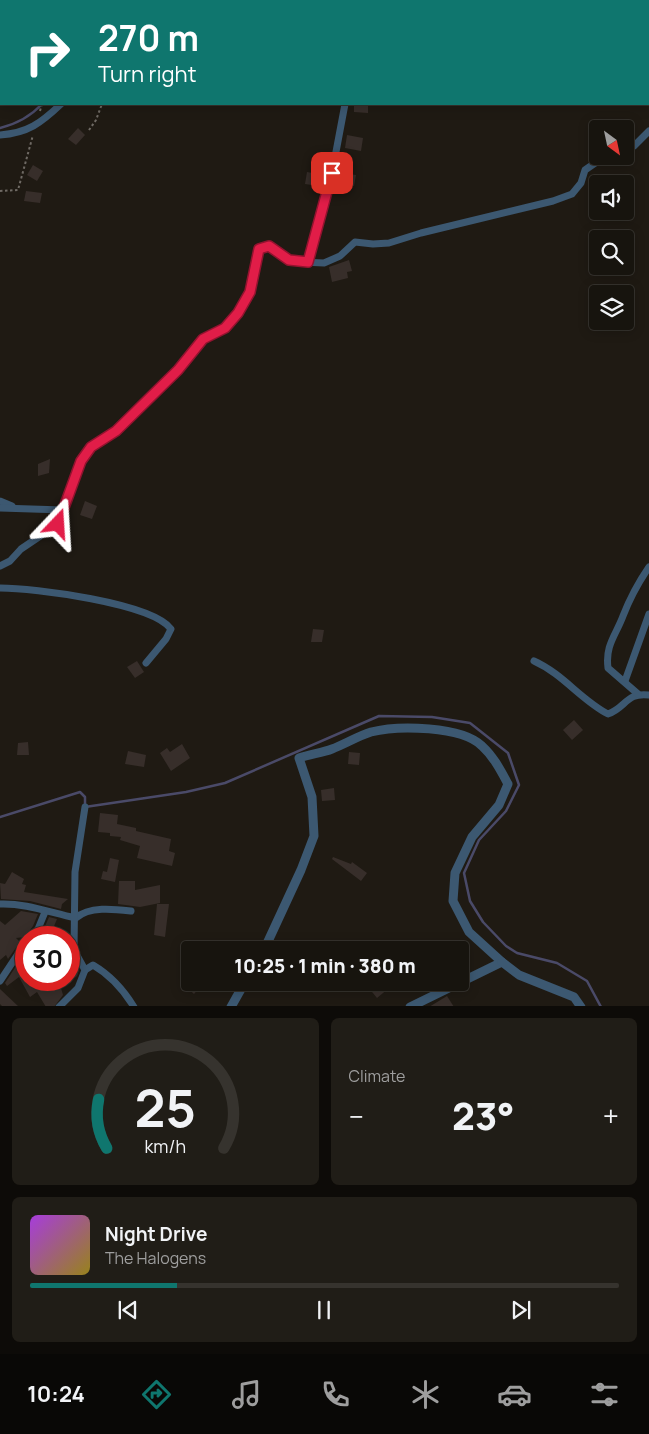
<!DOCTYPE html>
<meta charset="utf-8">
<style>
:root{--surface:#17140e;--page:#201d17;--text:#f1f3f6;--muted:#9e9e9e;--line:#36332e;--accent:#0f766e}
body{margin:0;font-family:Manrope,sans-serif;background:var(--page);color:var(--text);height:100vh;display:flex;flex-direction:column;font-size:19px;white-space:nowrap}
*{box-sizing:border-box;margin:0}
p{font-size:16px;color:var(--muted)}
.icon{flex:none;width:28px;height:28px;fill:none;stroke:currentColor;stroke-width:2;stroke-linecap:round;stroke-linejoin:round}
.map{position:relative;height:1006px;overflow:hidden}
.details{display:flex;flex-direction:column;gap:12px;padding:12px;background:#0d0b08;flex:1}
.details>*{flex:none}
.hud{position:absolute;left:0px;top:0px;width:650px;height:105px;box-shadow:0 2px 12px #0003,0 0 0 1px var(--line);background:#0f766e;color:#fff;overflow:hidden}
.needle{width:32px;rotate:147deg}
.buttons{position:absolute;left:589px;top:120px;display:grid;gap:10px}
.buttons a{display:grid;place-items:center;width:45px;height:45px;border-radius:5px;background:var(--surface);box-shadow:0 2px 12px #0003,0 0 0 1px var(--line);font-size:25px}
.speed{position:absolute;left:15px;top:926px;display:flex;gap:10px;font-size:25px;font-weight:700;text-align:center}
.speed>*{display:grid;place-content:center;width:65px;height:65px;border-radius:50%;background:var(--surface);box-shadow:0 2px 12px #0003,0 0 0 1px var(--line);line-height:1}
.speed .limit{border:8px solid #d22;background:#fff;color:#111}
.pin{position:absolute;display:grid;place-items:center;width:42px;height:42px;color:#fff;margin:-21px;border-radius:10px;box-shadow:0 2px 8px #0006}
.me{position:absolute;width:55px;margin:-28px;rotate:20deg;stroke-linejoin:round;filter:drop-shadow(0 0 4px #0008)}
.turn{display:flex;align-items:center;gap:18px;height:105px;padding:0 15px;font-size:22px}
.turn .icon{width:65px;height:65px;stroke-width:2.5}
.turn b{display:block;font-size:35px;line-height:42px}
.big{font-size:38px;font-weight:800;line-height:1.1}
.details .tile{flex:1;display:flex;flex-direction:column;justify-content:center;gap:8px;min-width:0;padding:0 18px;border-radius:8px;background:var(--page)}
.details .dial{align-items:center;gap:0}
.dial svg{height:130px;overflow:visible;fill:none;stroke:var(--line);stroke-width:7;stroke-linecap:round;text-anchor:middle}
.dial text{fill:var(--text);stroke:none}
.song{display:flex;align-items:center;gap:15px}
.cover{width:60px;height:60px;border-radius:8px;background:linear-gradient(135deg,hsl(280 70% 55%),hsl(50 70% 35%))}
.played{height:5px;border-radius:2px;background:linear-gradient(90deg,var(--accent) 25%,var(--line) 25%)}
.keys{display:flex;justify-content:space-around;direction:ltr}
.heat{display:flex;justify-content:space-between;align-items:center;font-size:28px;direction:ltr}
.details .tiles{flex:1;display:grid;gap:12px;grid-template-columns:1fr 1fr}
.tile:last-child{grid-column:span 2}
.trip{position:absolute;left:181px;top:941px;width:288px;height:50px;border-radius:5px;background:var(--surface);box-shadow:0 2px 12px #0003,0 0 0 1px var(--line);font-weight:800;line-height:50px;text-align:center}
.tab-bar{display:flex;height:80px;justify-content:space-around;align-items:center;background:#090806;color:var(--muted)}
.tab-bar .icon{width:35px;height:35px}
.tab-bar .current{color:var(--accent)}
.tab-bar b{font-size:22px;color:var(--text)}
.map>svg:first-child{display:block}
.lines{fill:none;stroke-linecap:round;stroke-linejoin:round}
.stream{stroke:#4a4a68;stroke-width:2.5}
.building{fill:#372e2a}
.path{stroke:#6f6a64;stroke-width:2;stroke-dasharray:2.5 2.5;stroke-linecap:butt}
.minor{stroke:#3c5871;stroke-width:7}
.tertiary{stroke:#3c5871;stroke-width:9}
.route-casing{stroke:#92132f;stroke-width:12}
.route{stroke:#e11d48;stroke-width:9}
</style>
<div class="map">
<svg width="649" height="1007" viewBox="0 0 649 1007">
<rect width="100%" height="100%" fill="#1f1a13"/>
<g class="lines">
<!-- stream -->
<g class="stream">
<polyline points="104,1 105,0"/>
<path d="M0 128C16 124 31 116 42 104"/>
<polyline points="0,817 80,792 85,797 85,807 186,792 225,783 379,716 432,717 470,723 508,753 519,785 506,811 479,840 464,873 470,901 483,922 506,946 517,953 557,963 587,981 601,1007"/>
</g>
</g>
<!-- building -->
<g class="building">
<polygon points="354,104 368,104 368,113 354,112"/>
<polygon points="78,128 85,135 76,145 68,139"/>
<polygon points="347,135 363,138 361,151 345,148"/>
<polygon points="33,165 43,171 37,181 27,175"/>
<polygon points="307,172 319,174 318,186 305,184"/>
<polygon points="344,173 356,175 354,186 342,184"/>
<polygon points="26,191 42,193 40,203 24,201"/>
<polygon points="349,260 352,271 347,272 348,278 332,282 329,267"/>
<polygon points="50,459 49,473 38,476 38,464"/>
<polygon points="85,501 97,506 92,519 80,515"/>
<polygon points="313,629 324,630 322,642 311,642"/>
<polygon points="137,661 144,672 135,678 127,667"/>
<polygon points="574,720 583,730 572,740 563,730"/>
<polygon points="28,742 29,755 17,755 18,743"/>
<polygon points="182,744 190,758 171,771 160,753 167,748 170,752"/>
<polygon points="128,751 146,755 144,767 125,764"/>
<polygon points="349,752 360,753 359,765 348,764"/>
<polygon points="334,788 335,800 322,801 321,790"/>
<polygon points="100,813 118,815 117,824 136,828 136,831 171,839 169,851 175,853 172,866 137,858 140,846 120,840 121,837 110,836 110,833 98,832"/>
<polygon points="333,857 351,864 352,862 367,873 361,881 332,859"/>
<polygon points="110,858 119,860 115,882 101,879 103,871 107,872"/>
<polygon points="12,872 24,879 22,884 26,885 24,892 68,899 62,904 61,909 30,901 1,899 0,883 5,884"/>
<polygon points="119,881 135,881 135,890 160,885 160,903 140,907 118,904"/>
<polygon points="157,904 169,904 165,937 154,935"/>
<polygon points="21,911 38,914 33,926 25,937 16,938 20,942 8,959 6,955 0,960 0,921 5,925"/>
<polygon points="49,917 57,919 49,938 38,938 43,931"/>
<polygon points="26,951 26,980 69,980 69,971 71,967 76,964 79,970 77,976 61,988 63,995 54,1007 46,1007 37,992 30,997 19,977 7,986 5,983"/>
<polygon points="181,982 204,982 194,994"/>
<polygon points="373,982 384,982 389,988 377,998 368,987"/>
<polygon points="0,989 19,1007 3,1007 0,1004"/>
<polygon points="447,996 454,1007 429,1007"/>
</g>
<g class="lines">
<!-- path -->
<g class="path">
<polyline points="17,0 17,1"/>
<polyline points="40,111 42,104"/>
<polyline points="89,130 96,120 102,104"/>
<polyline points="0,191 18,190 33,135"/>
</g>
<!-- minor -->
<g class="minor">
<polyline points="114,1 114,0"/>
<path d="M0 135C28 133 41 123 61 104"/>
<polyline points="625,150 634,146 649,131"/>
<polyline points="308,262 332,173 345,104"/>
<polyline points="0,501 12,506"/>
<polyline points="0,508 63,510"/>
<polyline points="0,566 10,561 21,549 58,524 81,461 91,447 116,431 178,370 203,339 225,328 239,313 250,291 259,249 269,246 289,259 302,262 324,263 340,256 355,242 373,244 389,243 421,233 553,201 572,194 581,183 585,170 598,161 610,156"/>
<path d="M0 588C34 588 152 603 171 629L166 639 146 663"/>
<path d="M534 661C563 674 581 700 608 714 626 708 626 692 649 695"/>
<polyline points="625,681 649,614"/>
<path d="M638 694 608 668C605 645 616 635 623 616 630 598 638 583 649 567"/>
<path d="M0 904C26 903 51 913 76 918 89 906 114 909 131 911"/>
<polyline points="30,938 38,929 45,912"/>
<path d="M85 970 93 965C110 975 123 989 134 1007"/>
<polyline points="0,981 26,942"/>
<polyline points="59,1007 78,988 85,970 74,950 75,872 85,807"/>
</g>
<!-- tertiary -->
<g class="tertiary">
<path d="M264 950 301 870 314 836 312 797 299 758C310 754 322 753 332 749 345 744 358 736 371 732 398 725 462 726 482 746 494 757 501 771 508 784L499 805 472 837 455 873 453 901 469 932 502 962 410 1007"/>
<polyline points="502,962 519,975 574,997 581,1007"/>
<polyline points="231,1007 245,982"/>
</g>
</g>
<g class="lines">
<!-- route casing -->
<g class="route-casing">
<polyline id="route" points="58,524 81,461 91,447 116,431 178,370 203,339 225,328 238,313 250,292 259,249 269,246 289,260 308,262 332,173"/>
</g>
<!-- route -->
<use href="#route" class="route"/>
</g>
</svg>
<div class="buttons">
<a><svg class="needle" viewBox="-14 -14 28 28"><path d="M0-13l5 13h-10z" fill="#e53935"/><path d="M0 13l5-13h-10z" fill="#9e9e9e"/></svg></a>
<a><svg class="icon" aria-label="sound" viewBox="0 0 24 24"><path d="M4 9h4l5-4v14l-5-4H4zM17 9q2 3 0 6"/></svg></a>
<a><svg class="icon" aria-label="search" viewBox="0 0 24 24"><circle cx="10" cy="10" r="6"/><path d="M15 15l6 6"/></svg></a>
<a><svg class="icon" aria-label="layers" viewBox="0 0 24 24"><path d="M12 4l9 5-9 5-9-5zM3 14l9 5 9-5"/></svg></a>
</div>
<div class="speed"><div class="limit">30</div></div>
<div class="pin" style="left:332px;top:173px;background:#d93025"><svg class="icon" aria-label="arrive" viewBox="0 0 24 24"><path d="M6 21V4h12l-3 4 3 4H6"/></svg></div>
<svg class="me" style="left:58px;top:524px" viewBox="-20 -20 40 40"><path d="M0-17L14 15 0 8-14 15z" fill="#e11d48" stroke="#fff" stroke-width="4"/></svg>
<div class="trip">10:25 · 1 min · 380 m</div>
<div class="hud">
<div class="turn"><svg class="icon" aria-label="right" viewBox="0 0 24 24"><path d="M7 20v-9h11M14 6l5 5-5 5"/></svg><div><b>270 m</b>Turn right</div></div>
</div>
</div>
<section class="details">
<div class="tiles">
<div class="tile dial"><svg viewBox="0 0 100 80">
<path d="M14 69A42 42 0 1 1 86 69"/>
<path d="M14 69A42 42 0 0 1 9 39" stroke="#0f766e"/>
<text x="50" y="56" font-size="32" font-weight="700">25</text>
<text x="50" y="72" font-size="11">km/h</text>
</svg></div>
<div class="tile"><p>Climate</p>
<div class="heat"><a>−</a><b class="big">23°</b><a>+</a></div>
</div>
<div class="tile">
<div class="song"><i class="cover"></i><div><b>Night Drive</b><p>The Halogens</p></div></div>
<div class="played"></div>
<div class="keys"><svg class="icon" aria-label="previous" viewBox="0 0 24 24"><path d="M18 5L8 12l10 7zM5 5v14"/></svg><svg class="icon" aria-label="pause" viewBox="0 0 24 24"><path d="M8 5v14M16 5v14"/></svg><svg class="icon" aria-label="next" viewBox="0 0 24 24"><path d="M6 5l10 7-10 7zM19 5v14"/></svg></div>
</div>
</div>
</section>
<nav class="tab-bar">
<b>10:24</b>
<svg class="icon current" aria-label="directions" viewBox="0 0 24 24"><path d="M12 3l9 9-9 9-9-9zM9 14v-3h6M13 9l2 2-2 2"/></svg>
<svg class="icon" aria-label="music" viewBox="0 0 24 24"><path d="M9 18V5l10-2v13"/><circle cx="6" cy="18" r="3"/><circle cx="16" cy="16" r="3"/></svg>
<svg class="icon" aria-label="phone" viewBox="0 0 24 24"><path d="M5 4h4l2 5-3 2q2 4 5 5l2-3 5 2v4C11 20 4 13 5 4z"/></svg>
<svg class="icon" aria-label="climate" viewBox="0 0 24 24"><path d="M12 3v18M4 7l16 10M4 17L20 7"/></svg>
<svg class="icon" aria-label="car" viewBox="0 0 24 24"><path d="M5 17H2v-5l4-1 3-4h7l3 4 3 1v5h-3M9 17h6M6 11h13"/><circle cx="7" cy="17" r="2"/><circle cx="17" cy="17" r="2"/></svg>
<svg class="icon" aria-label="filters" viewBox="0 0 24 24"><path d="M4 7h16M4 17h16"/><circle cx="9" cy="7" r="2"/><circle cx="15" cy="17" r="2"/></svg>
</nav>
